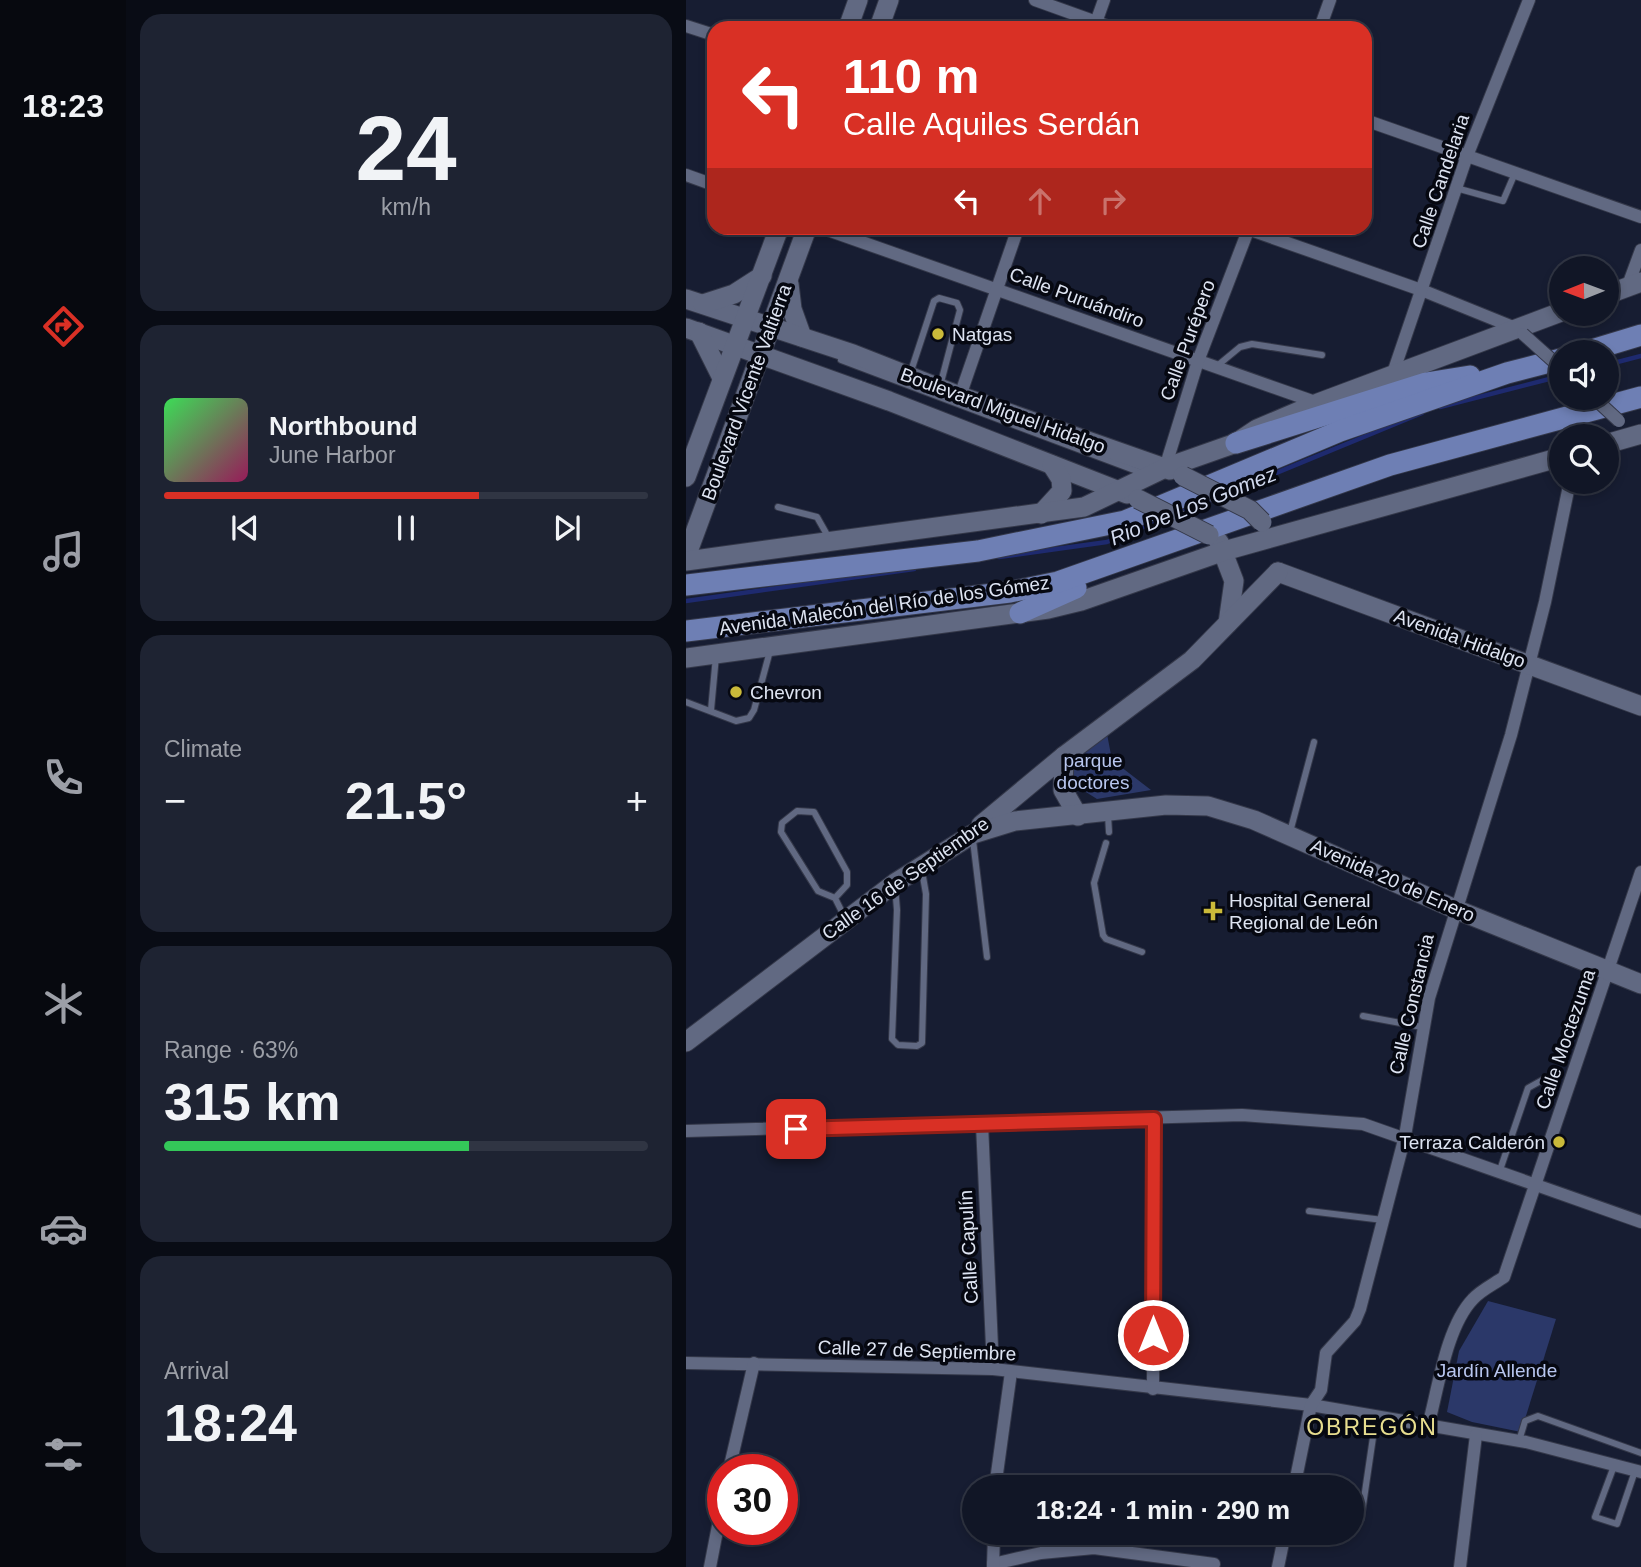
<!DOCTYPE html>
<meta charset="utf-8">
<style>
:root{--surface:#111626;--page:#1e2332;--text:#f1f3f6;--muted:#9c9fa7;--line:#303543;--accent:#d93025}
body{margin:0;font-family:Helvetica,sans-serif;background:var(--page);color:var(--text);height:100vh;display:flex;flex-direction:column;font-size:26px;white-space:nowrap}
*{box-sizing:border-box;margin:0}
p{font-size:23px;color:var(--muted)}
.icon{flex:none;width:38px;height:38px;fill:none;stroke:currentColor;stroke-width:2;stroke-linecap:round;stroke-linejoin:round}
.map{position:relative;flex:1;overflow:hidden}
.panel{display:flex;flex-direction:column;gap:14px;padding:14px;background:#090c15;width:560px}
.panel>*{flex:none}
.guide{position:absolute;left:21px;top:21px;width:665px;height:214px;border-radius:21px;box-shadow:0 4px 10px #0003,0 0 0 2px var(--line);background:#d93025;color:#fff;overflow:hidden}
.needle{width:46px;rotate:269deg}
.buttons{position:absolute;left:863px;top:256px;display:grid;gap:14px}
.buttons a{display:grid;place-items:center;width:70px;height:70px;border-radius:50%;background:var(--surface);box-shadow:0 4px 10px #0003,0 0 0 2px var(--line);font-size:35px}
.speed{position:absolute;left:21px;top:1454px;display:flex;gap:14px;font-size:35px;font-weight:700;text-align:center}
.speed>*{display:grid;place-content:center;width:91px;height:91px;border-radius:50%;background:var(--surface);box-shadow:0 4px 10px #0003,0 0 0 2px var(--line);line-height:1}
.speed .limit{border:10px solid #d22;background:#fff;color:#111}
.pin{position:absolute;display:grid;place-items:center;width:60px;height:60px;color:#fff;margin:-30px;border-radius:14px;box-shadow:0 4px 10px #0006}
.me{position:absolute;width:77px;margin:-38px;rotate:0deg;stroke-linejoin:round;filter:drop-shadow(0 0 5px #0008)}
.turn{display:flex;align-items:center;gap:24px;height:147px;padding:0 21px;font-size:32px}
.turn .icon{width:91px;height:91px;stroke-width:2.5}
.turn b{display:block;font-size:49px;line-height:60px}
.lanes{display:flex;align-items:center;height:66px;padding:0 21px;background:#0003;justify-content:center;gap:35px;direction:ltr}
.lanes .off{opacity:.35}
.big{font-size:52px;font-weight:800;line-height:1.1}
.panel .tile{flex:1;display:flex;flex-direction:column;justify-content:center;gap:10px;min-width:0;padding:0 24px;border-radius:21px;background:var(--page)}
.panel .dial{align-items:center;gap:0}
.dial b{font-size:91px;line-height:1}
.song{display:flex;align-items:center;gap:21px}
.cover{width:84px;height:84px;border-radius:10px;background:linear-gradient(135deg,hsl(130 70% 55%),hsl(330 70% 35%))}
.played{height:7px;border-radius:4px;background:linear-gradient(90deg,var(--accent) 65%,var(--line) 65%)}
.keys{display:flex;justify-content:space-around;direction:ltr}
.heat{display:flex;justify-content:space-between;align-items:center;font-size:38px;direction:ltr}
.charge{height:10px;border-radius:5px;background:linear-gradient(90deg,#34c759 63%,var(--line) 0)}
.trip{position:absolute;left:276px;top:1475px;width:402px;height:70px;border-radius:35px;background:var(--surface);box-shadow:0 4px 10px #0003,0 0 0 2px var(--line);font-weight:800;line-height:70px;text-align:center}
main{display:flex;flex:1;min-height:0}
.tabs{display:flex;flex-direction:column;width:126px;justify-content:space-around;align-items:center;background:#07090f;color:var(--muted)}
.tabs .icon{width:49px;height:49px}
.tabs .on{color:var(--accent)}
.tabs b{font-size:32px;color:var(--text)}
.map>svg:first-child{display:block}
.green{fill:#2b3869}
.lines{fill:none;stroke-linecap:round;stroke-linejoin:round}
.stream{stroke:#1e2a6f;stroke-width:4.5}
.lane-casing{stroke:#343849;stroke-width:8}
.street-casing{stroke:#343849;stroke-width:14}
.secondary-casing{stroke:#343849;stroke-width:21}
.primary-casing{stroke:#343849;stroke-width:23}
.lane{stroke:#616982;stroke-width:6}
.street{stroke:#616982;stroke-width:12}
.secondary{stroke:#616982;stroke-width:19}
.primary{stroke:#6e7fb4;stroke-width:21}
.street-bridge-casing{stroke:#343849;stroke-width:14;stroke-linecap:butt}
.secondary-bridge-casing{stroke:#343849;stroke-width:21;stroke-linecap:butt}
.street-bridge{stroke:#616982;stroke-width:12}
.secondary-bridge{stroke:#616982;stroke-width:19}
.route-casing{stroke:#8d1f18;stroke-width:18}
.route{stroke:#d93025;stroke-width:12}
.poi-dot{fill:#caba3a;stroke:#060811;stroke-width:2.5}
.labels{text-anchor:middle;stroke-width:7;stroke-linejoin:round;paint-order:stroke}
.street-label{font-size:19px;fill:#dee4f2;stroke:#060811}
.poi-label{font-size:19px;fill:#dee4f2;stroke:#060811;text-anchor:start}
.park-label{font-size:19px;fill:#b8c6ef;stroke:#060811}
.water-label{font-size:21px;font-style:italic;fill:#d1d9ee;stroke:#060811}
.quarter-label{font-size:23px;letter-spacing:2px;fill:#e7dd8f;stroke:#060811}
</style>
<main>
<nav class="tabs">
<b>18:23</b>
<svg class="icon on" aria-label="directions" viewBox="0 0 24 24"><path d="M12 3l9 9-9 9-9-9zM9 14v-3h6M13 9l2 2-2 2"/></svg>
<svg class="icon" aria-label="music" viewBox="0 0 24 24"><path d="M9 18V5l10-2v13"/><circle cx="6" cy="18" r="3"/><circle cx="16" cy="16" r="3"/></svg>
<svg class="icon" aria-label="phone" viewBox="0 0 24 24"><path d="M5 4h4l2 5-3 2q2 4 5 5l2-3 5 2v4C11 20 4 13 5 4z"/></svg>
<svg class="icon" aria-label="climate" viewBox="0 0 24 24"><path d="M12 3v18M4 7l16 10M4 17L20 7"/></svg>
<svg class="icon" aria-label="car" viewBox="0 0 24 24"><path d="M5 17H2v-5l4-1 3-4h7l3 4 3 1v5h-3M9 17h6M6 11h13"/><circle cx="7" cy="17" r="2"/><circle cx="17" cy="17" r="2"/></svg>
<svg class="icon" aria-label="filters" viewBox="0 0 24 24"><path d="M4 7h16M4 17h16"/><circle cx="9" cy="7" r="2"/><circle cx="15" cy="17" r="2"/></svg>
</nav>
<section class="panel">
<div class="tile dial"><b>24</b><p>km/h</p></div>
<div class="tile">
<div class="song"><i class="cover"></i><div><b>Northbound</b><p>June Harbor</p></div></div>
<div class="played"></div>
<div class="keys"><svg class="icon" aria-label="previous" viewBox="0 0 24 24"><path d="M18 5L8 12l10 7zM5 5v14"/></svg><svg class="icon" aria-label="pause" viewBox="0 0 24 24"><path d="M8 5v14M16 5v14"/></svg><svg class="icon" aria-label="next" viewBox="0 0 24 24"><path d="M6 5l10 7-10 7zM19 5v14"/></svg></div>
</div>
<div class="tile"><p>Climate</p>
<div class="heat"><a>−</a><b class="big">21.5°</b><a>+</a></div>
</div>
<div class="tile"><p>Range · 63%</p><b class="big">315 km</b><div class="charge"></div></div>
<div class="tile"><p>Arrival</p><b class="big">18:24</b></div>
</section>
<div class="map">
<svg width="955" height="1567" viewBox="0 0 955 1567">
<rect width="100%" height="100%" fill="#171d32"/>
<!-- green -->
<g class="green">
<polygon points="421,734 426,760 465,790 411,799 384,782 385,761"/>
<polygon points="802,1301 870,1319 835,1432 786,1422 761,1412 773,1351"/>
</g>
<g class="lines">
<!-- stream -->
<g class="stream">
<polyline points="920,365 955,356"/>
<polyline points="754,407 875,376"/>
<polyline points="544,492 736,413"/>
<polyline points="492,513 529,498"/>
<polyline points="313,557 421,542 477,519"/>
<polyline points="0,601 228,569"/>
</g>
<!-- lane casing -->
<g class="lane-casing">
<g id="lane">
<polyline points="770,188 817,201 829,173"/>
<polyline points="155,360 456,473"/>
<polyline points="531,366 554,347 566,344 636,355"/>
<polyline points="224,374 248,301 253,298 271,303 274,310 254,386"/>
<polyline points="92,507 131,517 144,540"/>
<polyline points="0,702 50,721 63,718 68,710 84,651"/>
<polyline points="25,710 30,656"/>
<polyline points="422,815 423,832"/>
<polyline points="604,832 628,742"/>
<polyline points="287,840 301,957"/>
<polyline points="420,843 408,883 417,935 420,939 456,952"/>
<polyline points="209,886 211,910 206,1039 212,1045 231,1046 236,1043 240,894 236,871"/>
<polyline points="149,898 161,885 161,872 128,812 111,811 96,823 95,832 132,891 149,898 158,916"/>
<polyline points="677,1016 736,1027"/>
<polyline points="814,1170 842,1088 860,1078"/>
<polyline points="623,1211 697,1220"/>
<polyline points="833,1441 839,1421 852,1416 955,1453"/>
<polyline points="928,1466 909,1517 931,1524 949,1471"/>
<polyline points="675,1519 690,1417"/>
</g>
</g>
<!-- street casing -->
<g class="street-casing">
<g id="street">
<polyline points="349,0 427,28"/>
<polyline points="0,26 28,35"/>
<polyline points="408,28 418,0"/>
<polyline points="634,28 644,0"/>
<polyline points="679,120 955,217"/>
<polyline points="0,175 28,185"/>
<polyline points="136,228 632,403"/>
<polyline points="559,228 738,291 832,329"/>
<polyline points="941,288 955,250"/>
<polyline points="706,376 781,156 843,0"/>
<polyline points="274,396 332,228"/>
<polyline points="479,468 512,361 563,228"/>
<polyline points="296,1124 307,1369"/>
<polyline points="0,1131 556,1115 677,1124 955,1222"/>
<polyline points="0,1363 307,1369 625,1405 840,1442 955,1472"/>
<polyline points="467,1389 468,1120"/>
<path d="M742 1426C752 1390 760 1327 787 1299 795 1290 808 1284 818 1277L955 872"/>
<polyline points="43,1470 68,1363"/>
<polyline points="309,1488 325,1372"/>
<polyline points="608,1488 625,1405 635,1390 640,1353 669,1321 674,1309 719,1136 743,998 825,735 859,602 884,481"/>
<polyline points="307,1564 355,1553 408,1548 528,1564"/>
<polyline points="24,1567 37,1500"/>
<polyline points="307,1567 308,1533"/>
<polyline points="592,1567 599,1533"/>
<polyline points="774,1567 790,1435"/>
</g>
</g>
<!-- secondary casing -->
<g class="secondary-casing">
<g id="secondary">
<polyline points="162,28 172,0"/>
<polyline points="193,28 203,0"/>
<polyline points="103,284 106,309 116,337"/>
<polyline points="920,295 955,282"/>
<polyline points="0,299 167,354 274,396 484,470"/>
<polyline points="17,304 48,294 76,276"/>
<polyline points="0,328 203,401 441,494"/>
<polyline points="13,332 36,378"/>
<polyline points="920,444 955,434"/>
<polyline points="0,477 93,228"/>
<polyline points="355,514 376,491 375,479 366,465"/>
<polyline points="533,542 548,581 542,623"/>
<polyline points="0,557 121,228"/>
<polyline points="0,561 398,507 479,468 550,443 571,429 632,403 875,312"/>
<polyline points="592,572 955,706"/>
<polyline points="0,658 362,609 395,601 538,551 875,457"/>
<polyline points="378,756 377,790 392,816"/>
<polyline points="295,825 378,756 506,660 592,572"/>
<polyline points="0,1042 209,883 287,834 329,821 480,805 522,806 568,820 769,909 955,984"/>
</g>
</g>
<!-- primary casing -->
<g class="primary-casing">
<g id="primary">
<polyline points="899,352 955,335"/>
<polyline points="550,443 740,383 784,376"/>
<polyline points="0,585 292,551 439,521 654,431 821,373 875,359"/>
<polyline points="334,613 390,588"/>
<polyline points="0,631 324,592 372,582 704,465 955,397"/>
</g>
</g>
<!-- lane -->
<use href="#lane" class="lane"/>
<!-- street -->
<use href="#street" class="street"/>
<!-- secondary -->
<use href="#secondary" class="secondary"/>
<!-- primary -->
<use href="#primary" class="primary"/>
<!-- street-bridge casing -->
<g class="street-bridge-casing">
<g id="street-bridge">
<polyline points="837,334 875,368"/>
<polyline points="907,397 933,421"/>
</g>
</g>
<!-- secondary-bridge casing -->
<g class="secondary-bridge-casing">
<g id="secondary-bridge">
<polyline points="497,476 564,510 576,522"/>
<polyline points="452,499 523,535"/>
</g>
</g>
<!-- street-bridge -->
<use href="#street-bridge" class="street-bridge"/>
<!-- secondary-bridge -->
<use href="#secondary-bridge" class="secondary-bridge"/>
</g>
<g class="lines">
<!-- route casing -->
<g class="route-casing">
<polyline id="route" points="110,1129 468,1119 467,1335"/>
</g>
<!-- route -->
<use href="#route" class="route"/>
</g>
<!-- markers -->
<g class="poi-dot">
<circle cx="252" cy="334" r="7"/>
<circle cx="50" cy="692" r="7"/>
<path d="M523.5 900.5h7v7h7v7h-7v7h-7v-7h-7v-7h7z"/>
<circle cx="873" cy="1142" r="7"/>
</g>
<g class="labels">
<!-- street labels -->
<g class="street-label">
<text transform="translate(754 181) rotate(-71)" y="7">Calle Candelaria</text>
<text transform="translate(391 297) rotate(20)" y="7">Calle Puruándiro</text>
<text transform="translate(501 340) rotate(-70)" y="7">Calle Purépero</text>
<text transform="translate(60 392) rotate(-70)" y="7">Boulevard Vicente Valtierra</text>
<text transform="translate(317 410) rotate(20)" y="7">Boulevard Miguel Hidalgo</text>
<text transform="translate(198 605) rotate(-8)" y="7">Avenida Malecón del Río de los Gómez</text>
<text transform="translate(774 638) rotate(20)" y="7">Avenida Hidalgo</text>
<text transform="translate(219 878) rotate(-35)" y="7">Calle 16 de Septiembre</text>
<text transform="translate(707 880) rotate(24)" y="7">Avenida 20 de Enero</text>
<text transform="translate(725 1004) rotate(-77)" y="7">Calle Constancia</text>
<text transform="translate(879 1039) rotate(-71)" y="7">Calle Moctezuma</text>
<text transform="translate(282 1247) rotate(-93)" y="7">Calle Capulín</text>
<text transform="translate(231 1350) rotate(2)" y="7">Calle 27 de Septiembre</text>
</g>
<!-- poi labels -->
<g class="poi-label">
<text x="266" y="341">Natgas</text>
<text x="64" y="699">Chevron</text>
<text x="543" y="907">Hospital General<tspan x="543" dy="22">Regional de León</tspan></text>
<text x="859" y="1149" text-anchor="end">Terraza Calderón</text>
</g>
<!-- park labels -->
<g class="park-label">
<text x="407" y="767">parque<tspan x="407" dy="22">doctores</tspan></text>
<text x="811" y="1377">Jardín Allende</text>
</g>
<!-- water labels -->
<g class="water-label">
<text transform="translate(507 506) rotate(-22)" y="7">Rio De Los Gomez</text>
</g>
<!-- quarter labels -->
<g class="quarter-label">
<text x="686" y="1435">OBREGÓN</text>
</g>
</g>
</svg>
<div class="buttons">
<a><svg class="needle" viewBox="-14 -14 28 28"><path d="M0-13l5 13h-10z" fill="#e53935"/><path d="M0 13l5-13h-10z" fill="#9c9fa7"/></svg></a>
<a><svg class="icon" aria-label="sound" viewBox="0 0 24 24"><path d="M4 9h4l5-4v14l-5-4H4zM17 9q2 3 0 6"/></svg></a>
<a><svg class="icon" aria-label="search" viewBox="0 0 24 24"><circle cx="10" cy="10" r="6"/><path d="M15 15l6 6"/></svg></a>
</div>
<div class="speed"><div class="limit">30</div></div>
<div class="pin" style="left:110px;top:1129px;background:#d93025"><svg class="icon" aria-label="arrive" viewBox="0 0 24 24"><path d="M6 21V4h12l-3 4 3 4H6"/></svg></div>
<svg class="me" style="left:467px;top:1335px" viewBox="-20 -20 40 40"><circle r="17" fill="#d93025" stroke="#fff" stroke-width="3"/><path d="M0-11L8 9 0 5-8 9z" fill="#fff"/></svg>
<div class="trip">18:24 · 1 min · 290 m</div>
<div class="guide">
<div class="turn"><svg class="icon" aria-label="left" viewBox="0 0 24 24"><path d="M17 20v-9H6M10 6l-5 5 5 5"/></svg><div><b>110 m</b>Calle Aquiles Serdán</div></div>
<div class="lanes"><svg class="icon" aria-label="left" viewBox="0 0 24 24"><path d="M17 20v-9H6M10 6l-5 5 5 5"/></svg><svg class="icon off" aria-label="ahead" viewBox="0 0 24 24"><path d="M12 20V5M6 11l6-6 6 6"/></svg><svg class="icon off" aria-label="right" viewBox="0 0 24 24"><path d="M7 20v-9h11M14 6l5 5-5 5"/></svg></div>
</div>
</div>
</main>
